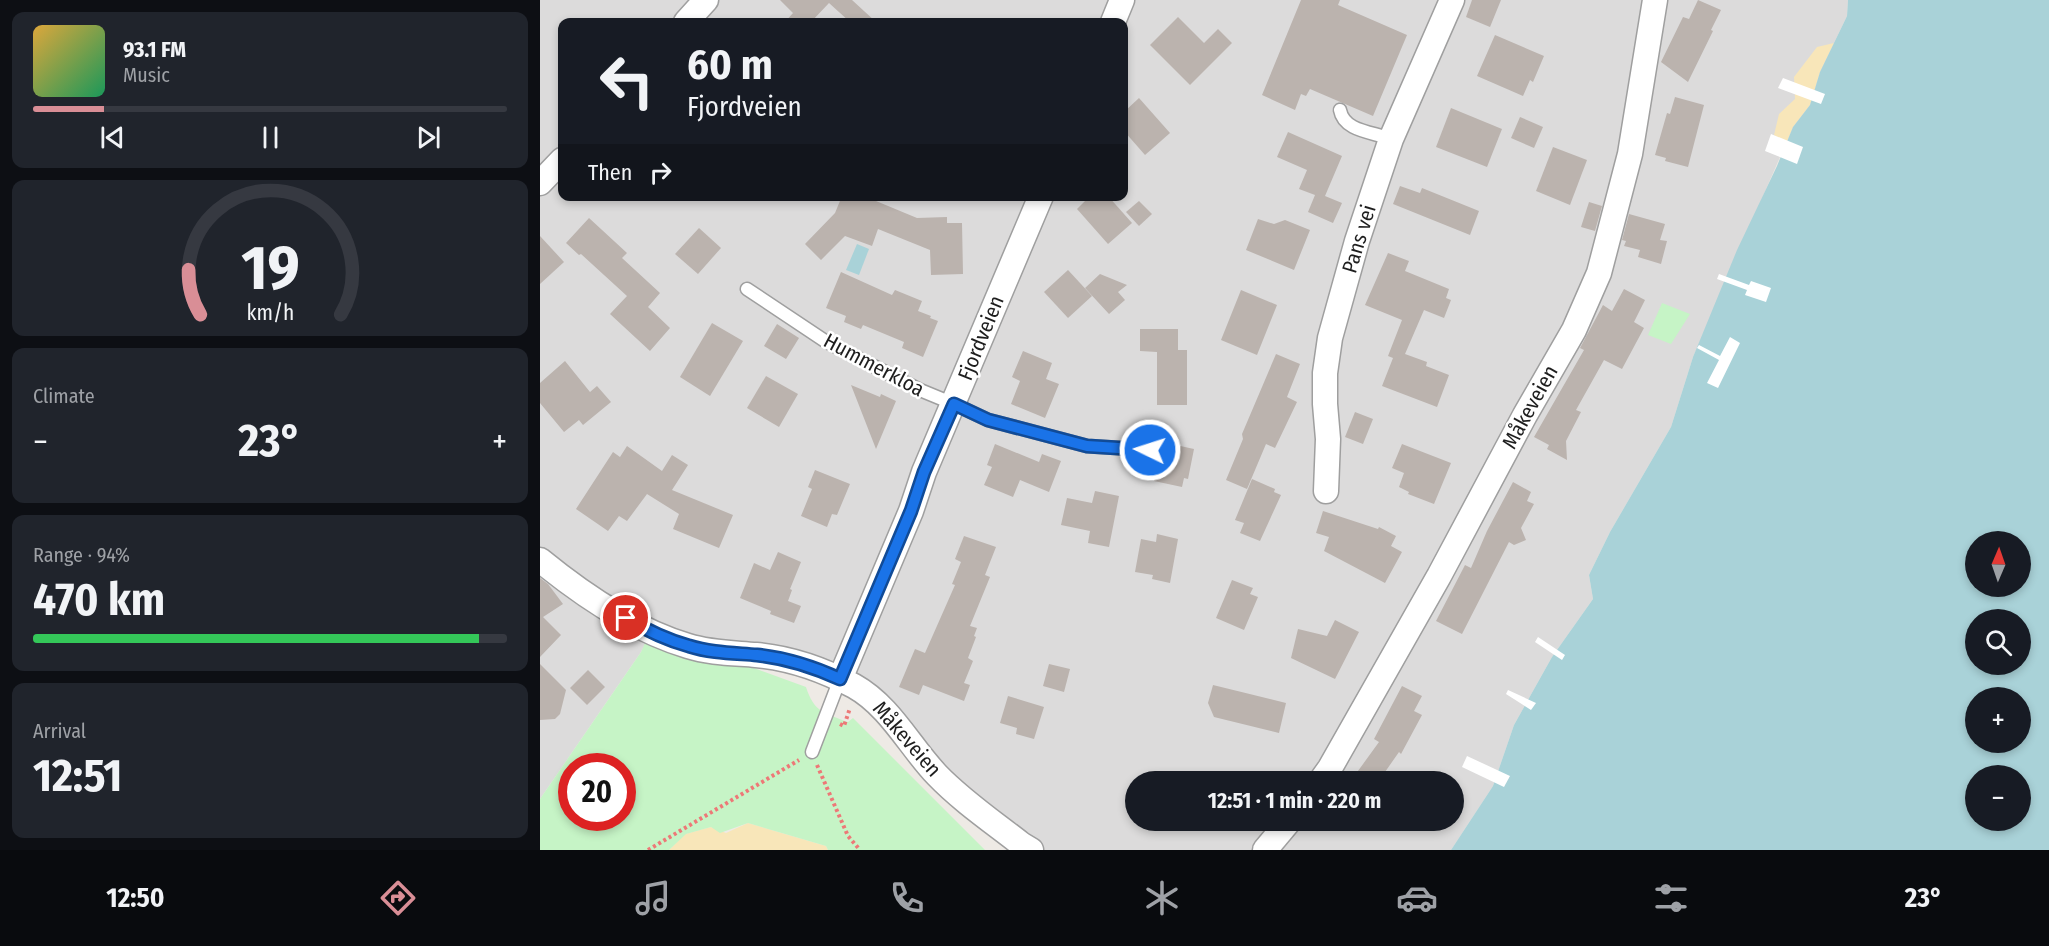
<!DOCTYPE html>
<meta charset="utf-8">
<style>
:root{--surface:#171b24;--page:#20242c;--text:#f1f3f6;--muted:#9ea1a6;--line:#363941;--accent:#d98e96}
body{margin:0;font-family:"Fira Sans Condensed",sans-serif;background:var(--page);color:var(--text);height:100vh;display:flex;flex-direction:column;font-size:22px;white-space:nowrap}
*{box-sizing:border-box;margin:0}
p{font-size:20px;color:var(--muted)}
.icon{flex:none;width:33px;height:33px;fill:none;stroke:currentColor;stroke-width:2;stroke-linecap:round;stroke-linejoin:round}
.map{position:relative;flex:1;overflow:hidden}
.panel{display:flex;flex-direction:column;gap:12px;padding:12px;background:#0d0f14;width:540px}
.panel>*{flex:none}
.guide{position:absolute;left:18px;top:18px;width:570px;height:183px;border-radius:12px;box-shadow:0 3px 9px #0003;background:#171b24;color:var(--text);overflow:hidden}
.needle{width:39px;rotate:2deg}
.tools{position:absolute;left:1425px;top:531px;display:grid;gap:12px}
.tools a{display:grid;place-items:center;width:66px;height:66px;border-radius:50%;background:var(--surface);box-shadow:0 3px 9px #0003;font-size:30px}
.speed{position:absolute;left:18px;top:753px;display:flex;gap:12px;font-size:30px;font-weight:700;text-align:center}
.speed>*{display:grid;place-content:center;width:78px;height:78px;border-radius:50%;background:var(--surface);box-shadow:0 3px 9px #0003;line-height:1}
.speed .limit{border:9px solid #d22;background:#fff;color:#111}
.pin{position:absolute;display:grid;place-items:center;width:51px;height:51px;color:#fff;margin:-26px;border:3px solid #fff;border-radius:50%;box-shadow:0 2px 6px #0007}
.me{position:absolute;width:66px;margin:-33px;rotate:274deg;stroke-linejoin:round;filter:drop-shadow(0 0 4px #0008)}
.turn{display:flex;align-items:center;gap:21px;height:126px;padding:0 30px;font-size:27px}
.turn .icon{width:78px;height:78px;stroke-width:2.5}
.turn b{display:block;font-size:42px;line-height:51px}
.then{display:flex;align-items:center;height:57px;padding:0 30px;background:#0003;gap:12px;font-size:22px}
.big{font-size:45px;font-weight:700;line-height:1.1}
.panel .tile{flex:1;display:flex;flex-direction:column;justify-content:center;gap:9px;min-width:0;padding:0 21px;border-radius:12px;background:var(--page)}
.panel .dial{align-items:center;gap:0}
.dial svg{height:156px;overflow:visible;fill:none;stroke:var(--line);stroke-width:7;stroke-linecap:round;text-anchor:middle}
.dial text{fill:var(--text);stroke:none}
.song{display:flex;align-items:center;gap:18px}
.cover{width:72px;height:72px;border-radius:9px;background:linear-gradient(135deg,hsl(40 70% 55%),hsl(150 70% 35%))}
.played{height:6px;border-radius:3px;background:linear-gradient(90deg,var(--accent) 15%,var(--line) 15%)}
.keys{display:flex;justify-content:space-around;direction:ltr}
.heat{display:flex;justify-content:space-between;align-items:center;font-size:33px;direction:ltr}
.charge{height:9px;border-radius:4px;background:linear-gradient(90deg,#34c759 94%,var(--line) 0)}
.trip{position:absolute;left:585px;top:771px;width:339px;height:60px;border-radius:30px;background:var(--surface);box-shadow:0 3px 9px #0003;font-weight:700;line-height:60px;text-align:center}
.tab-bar{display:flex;height:96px;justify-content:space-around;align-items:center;background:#090b0e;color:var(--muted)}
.tab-bar .icon{width:42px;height:42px}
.tab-bar .current{color:var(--accent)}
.tab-bar b{font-size:27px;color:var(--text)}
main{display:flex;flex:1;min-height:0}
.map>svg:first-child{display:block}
.residential{fill:#dcdbdb;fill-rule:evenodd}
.sand{fill:#f8e6b9}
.park{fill:#c6f4c6;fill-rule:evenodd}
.water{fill:#a9d2d8;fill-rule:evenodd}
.pier{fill:#fff}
.building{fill:#bbb3ae}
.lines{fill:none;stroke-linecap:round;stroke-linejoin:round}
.service-casing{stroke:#9f9f9f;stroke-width:15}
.minor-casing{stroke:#9f9f9f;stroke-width:27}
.path{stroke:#ed7877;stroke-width:4;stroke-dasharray:3 3;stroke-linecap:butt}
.service{stroke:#fff;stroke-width:12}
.minor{stroke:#fff;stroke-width:24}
.route-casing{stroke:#114b97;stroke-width:15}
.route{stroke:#1a73e8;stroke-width:10}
.labels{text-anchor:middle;stroke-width:5;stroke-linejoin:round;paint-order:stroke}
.street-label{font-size:21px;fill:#1e1e1e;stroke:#fff}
</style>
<main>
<section class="panel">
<div class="tile">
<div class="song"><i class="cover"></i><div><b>93.1 FM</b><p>Music</p></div></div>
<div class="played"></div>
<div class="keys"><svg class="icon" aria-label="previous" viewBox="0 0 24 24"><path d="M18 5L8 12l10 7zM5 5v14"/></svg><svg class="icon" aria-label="pause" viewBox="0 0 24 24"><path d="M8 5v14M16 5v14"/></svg><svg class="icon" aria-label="next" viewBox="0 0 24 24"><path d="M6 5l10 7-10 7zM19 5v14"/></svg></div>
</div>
<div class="tile dial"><svg viewBox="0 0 100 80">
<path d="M14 69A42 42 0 1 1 86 69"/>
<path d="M14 69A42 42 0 0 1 8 46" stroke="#d98e96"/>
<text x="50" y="56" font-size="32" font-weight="700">19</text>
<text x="50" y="72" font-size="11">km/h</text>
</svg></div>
<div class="tile"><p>Climate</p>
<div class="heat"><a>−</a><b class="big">23°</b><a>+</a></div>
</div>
<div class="tile"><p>Range · 94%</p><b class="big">470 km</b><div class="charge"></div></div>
<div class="tile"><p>Arrival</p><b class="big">12:51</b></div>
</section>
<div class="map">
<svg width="1509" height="850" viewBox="0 0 1509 850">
<rect width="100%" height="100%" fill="#eeeae5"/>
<!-- residential -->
<path class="residential" d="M0 0H1308L1307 16 1280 72 1270 105 1253 127 1153 357 1131 427 1070 532 1049 575 1053 599 1012 657 974 725 953 786 911 850H471L424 814 298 681 203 664 108 639 101 652 0 799ZM22 22H584V196H22ZM596 782H914V820H596Z"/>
<!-- sand -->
<g class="sand">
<polygon points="1294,43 1280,72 1270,105 1253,127 1246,144 1234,135 1239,114 1255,99 1254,77 1277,47"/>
<polygon points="208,823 286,846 288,850 129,850 145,834 171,827 186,833"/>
</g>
<!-- park -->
<g class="park">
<polygon points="1122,303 1150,314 1131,344 1108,335"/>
<path d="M107 639 203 664 266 687C274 712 284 713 308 722L313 718 445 850H288L286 846 208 823 180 833 171 827 146 834 129 850H0V799L101 652ZM32 766H82V818H32Z"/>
</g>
<!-- water -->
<g class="water">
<path d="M1308 0H1509V850H911L953 786 974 725 1012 657 1053 599 1049 575 1070 532 1131 427 1153 357 1197 250 1237 166 1253 127 1270 105 1280 72 1307 16ZM1436 542H1480V586H1436ZM1436 620H1480V664H1436ZM1436 698H1480V742H1436ZM1436 776H1480V820H1436Z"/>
<polygon points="317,244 329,249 319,275 306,270"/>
</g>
<!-- pier -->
<g class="pier">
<polygon points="1243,78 1285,94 1281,104 1238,88"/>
<polygon points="1231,134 1263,147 1257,164 1225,151"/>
<polygon points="1179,274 1209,285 1211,281 1231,288 1226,302 1205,295 1207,290 1177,279"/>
<polygon points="1190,337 1200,343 1178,388 1167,383 1179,360 1157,348 1159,345 1180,356"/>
<polygon points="998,637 1025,655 1022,660 995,642"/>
<polygon points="968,690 996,703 991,710 966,694"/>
<polygon points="927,756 970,776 964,787 922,767"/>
</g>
<!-- building -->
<g class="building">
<polygon points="240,0 312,0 336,22 310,22 289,3 271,22 245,22 253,13"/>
<polygon points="761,0 800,0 798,5 867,35 833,116 770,89 766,96 761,94 755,110 722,95"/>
<polygon points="932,0 961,0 950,27 926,17"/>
<polygon points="1158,0 1181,10 1171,30 1173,31 1148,82 1121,62 1143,17 1149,19"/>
<polygon points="638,17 664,43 678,29 692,43 650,85 610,45"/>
<polygon points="955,35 1004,56 993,82 990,80 983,96 937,76"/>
<polygon points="1135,97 1164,105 1148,167 1125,161 1126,158 1115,155 1127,113 1130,114"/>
<polygon points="599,98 630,133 605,155 584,131 584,112"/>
<polygon points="911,108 962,129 947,167 896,147"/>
<polygon points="980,117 1003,127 994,148 971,138"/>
<polygon points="748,132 802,156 785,196 802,203 793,223 768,212 775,195 759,189 767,170 737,157"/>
<polygon points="1013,147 1047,160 1030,205 996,191"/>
<polygon points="860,186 880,193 882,188 939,211 930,235 853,204"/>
<polygon points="302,196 324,196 377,218 407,217 407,223 422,223 423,274 391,275 390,250 338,229 332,246 305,236 281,260 265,244 295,213"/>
<polygon points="550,196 568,196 592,223 568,244 537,209"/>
<polygon points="599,201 612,214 599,226 586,212"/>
<polygon points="1049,202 1062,206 1055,231 1041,227"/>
<polygon points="1089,214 1125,224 1120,240 1127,241 1121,264 1098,257 1100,250 1084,246 1086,241 1082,240"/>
<polygon points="49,218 87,253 82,258 120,293 108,307 130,328 110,351 70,314 87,296 41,254 39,255 26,243"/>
<polygon points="718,219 734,224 745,220 770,230 754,270 706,250"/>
<polygon points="159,228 181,248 158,274 135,254"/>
<polygon points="0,236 24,262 0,284"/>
<polygon points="848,253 869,261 865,271 909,289 906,298 911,300 904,318 884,310 865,354 887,362 886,366 909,375 897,407 842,386 853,358 848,356 862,320 825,305"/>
<polygon points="528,270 552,296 528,318 504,292"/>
<polygon points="301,272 352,295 355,290 382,301 378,311 391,316 390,318 398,321 383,357 362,348 364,342 323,325 321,329 304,322 306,316 286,308"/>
<polygon points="560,274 587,285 578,292 585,300 569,314 545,288"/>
<polygon points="1084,289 1105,300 1094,322 1104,328 1082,369 1064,360 1036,410 1041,412 1026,441 1027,460 1007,449 1009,445 994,437 1044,350 1040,348 1063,305 1072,311"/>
<polygon points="701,290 737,305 717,355 681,340"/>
<polygon points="172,323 203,341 170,396 140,377"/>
<polygon points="237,324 259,338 246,359 224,346"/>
<polygon points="600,329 638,329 638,350 647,350 647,405 617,405 617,352 600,351"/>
<polygon points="483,351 512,363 506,379 519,384 505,418 471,404 480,381 472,377"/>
<polygon points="736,354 760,364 747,397 757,402 735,448 726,444 707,489 686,480 703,439 702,434"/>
<polygon points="25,361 50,392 57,386 71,402 43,425 39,420 24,432 0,403 0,383"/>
<polygon points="226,376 258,394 239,427 207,408"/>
<polygon points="311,385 340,397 341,394 356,401 336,449"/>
<polygon points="815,412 833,419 823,444 805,437"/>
<polygon points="622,442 654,449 648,479 644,478 642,487 614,481"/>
<polygon points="455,444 499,462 502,454 521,461 509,492 480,480 473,497 444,485 452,467 447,465"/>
<polygon points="862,444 911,463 894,504 868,494 869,492 859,487 864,473 852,468"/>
<polygon points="87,446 122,471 132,455 148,465 132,490 193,515 179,548 133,529 139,514 107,494 87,521 79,516 68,531 36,509 73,452 80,457"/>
<polygon points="275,470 310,484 297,515 292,514 287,527 261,516 272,489 268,487"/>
<polygon points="712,479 735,489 734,492 741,495 720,541 700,533 704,523 695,520"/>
<polygon points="973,482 991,492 987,501 994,504 981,528 986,540 974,545 969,542 922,634 896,621 925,565 931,568 947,531"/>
<polygon points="555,491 579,496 569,547 548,543 550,531 521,525 527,498 552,503"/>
<polygon points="783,511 838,529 839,527 856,536 851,546 862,552 845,583 784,551 789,537 776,533"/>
<polygon points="617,534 638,539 630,583 612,579 613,575 595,572 601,539 616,542"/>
<polygon points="424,536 456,547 445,575 450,577 430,626 437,628 434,636 436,637 428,658 433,661 424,683 430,685 424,701 383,685 379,695 359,687 375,649 385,653 415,585 412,584 421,562 415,559"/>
<polygon points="238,552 261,562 250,589 252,590 248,601 261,606 254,623 230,614 231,611 200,598 214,563 230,570"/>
<polygon points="0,578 8,584 23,604 3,617 21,635 0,657"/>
<polygon points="692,580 713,588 710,594 718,597 704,630 676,618"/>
<polygon points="795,620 819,632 795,679 751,658 758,629 787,636"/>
<polygon points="0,664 26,690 20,714 15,719 0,720"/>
<polygon points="509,664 530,669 524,692 503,686"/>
<polygon points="48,670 65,687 47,705 30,688"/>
<polygon points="673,685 746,703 739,733 674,717 668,703"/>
<polygon points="862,686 882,696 874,711 882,715 861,754 859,752 838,782 810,782 839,742 834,739"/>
<polygon points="468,696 504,707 494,739 476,734 477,728 460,723"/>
</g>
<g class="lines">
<!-- service casing -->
<g class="service-casing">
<g id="service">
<path d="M800 110C804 132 834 132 851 139"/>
<polyline points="207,289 285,341 380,390 414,404 448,420 547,446 610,450"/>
<polyline points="272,752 300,679"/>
</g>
</g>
<!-- minor casing -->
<g class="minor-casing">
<g id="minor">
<polyline points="146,22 166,0"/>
<polyline points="573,22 582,0"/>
<polyline points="0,183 22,160"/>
<polyline points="786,491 788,439 785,404 785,373 790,338 817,241 851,139 912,0"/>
<path d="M0 560C44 596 94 630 148 646 170 653 193 653 216 655 250 658 284 670 314 686 350 706 370 747 397 775 422 801 453 822 481 844L491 850"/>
<polyline points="300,679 371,511 384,472 501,196"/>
<polyline points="780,782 790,768 899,576 985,415 1034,330 1059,273 1090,154 1115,0"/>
<polyline points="725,850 750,820"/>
</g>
</g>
<!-- path -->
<g class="path">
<polyline points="300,724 304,726 310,708"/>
<polyline points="277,765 308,836 320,850"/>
<polyline points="108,850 259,760"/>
</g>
<!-- service -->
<use href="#service" class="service"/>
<!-- minor -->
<use href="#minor" class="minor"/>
</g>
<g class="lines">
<!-- route casing -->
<g class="route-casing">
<path id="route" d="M86 618C106 630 127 640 149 646 171 653 194 653 217 655 246 658 274 667 300 679L371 511 384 472 414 404 448 420 547 446 610 450"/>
</g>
<!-- route -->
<use href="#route" class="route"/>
</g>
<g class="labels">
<!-- street labels -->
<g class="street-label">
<text transform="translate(819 239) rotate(-73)" y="7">Pans vei</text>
<text transform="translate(441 338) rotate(-68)" y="7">Fjordveien</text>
<text transform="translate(334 365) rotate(28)" y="7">Hummerkloa</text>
<text transform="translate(990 407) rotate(-61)" y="7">Måkeveien</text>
<text transform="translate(367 739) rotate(49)" y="7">Måkeveien</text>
</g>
</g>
</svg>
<div class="tools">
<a><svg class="needle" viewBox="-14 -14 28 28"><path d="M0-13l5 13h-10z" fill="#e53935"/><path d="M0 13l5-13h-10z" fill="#9ea1a6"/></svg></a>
<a><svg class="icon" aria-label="search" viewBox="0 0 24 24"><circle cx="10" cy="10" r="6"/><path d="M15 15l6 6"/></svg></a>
<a>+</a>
<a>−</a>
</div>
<div class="speed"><div class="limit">20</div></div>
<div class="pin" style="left:86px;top:618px;background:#d93025"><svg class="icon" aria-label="arrive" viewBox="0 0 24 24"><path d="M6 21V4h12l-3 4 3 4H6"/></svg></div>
<svg class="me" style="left:610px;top:450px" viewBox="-20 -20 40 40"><circle r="17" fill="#1a73e8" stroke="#fff" stroke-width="3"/><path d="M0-11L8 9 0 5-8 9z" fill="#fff"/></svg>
<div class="trip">12:51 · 1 min · 220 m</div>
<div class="guide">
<div class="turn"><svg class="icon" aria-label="left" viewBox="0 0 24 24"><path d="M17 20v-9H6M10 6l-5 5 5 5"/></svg><div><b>60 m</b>Fjordveien</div></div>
<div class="then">Then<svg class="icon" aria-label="right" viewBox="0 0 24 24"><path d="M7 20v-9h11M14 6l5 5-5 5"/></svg></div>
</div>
</div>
</main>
<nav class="tab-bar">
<b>12:50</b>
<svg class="icon current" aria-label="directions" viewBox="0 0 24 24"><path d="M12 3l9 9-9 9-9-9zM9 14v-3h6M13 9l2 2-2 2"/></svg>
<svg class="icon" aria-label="music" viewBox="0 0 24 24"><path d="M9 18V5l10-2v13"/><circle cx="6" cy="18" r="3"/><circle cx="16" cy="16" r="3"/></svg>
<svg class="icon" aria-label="phone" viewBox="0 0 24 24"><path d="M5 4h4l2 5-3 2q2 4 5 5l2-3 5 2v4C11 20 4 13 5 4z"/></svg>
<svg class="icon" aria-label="climate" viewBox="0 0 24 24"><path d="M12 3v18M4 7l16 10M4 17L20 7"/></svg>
<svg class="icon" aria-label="car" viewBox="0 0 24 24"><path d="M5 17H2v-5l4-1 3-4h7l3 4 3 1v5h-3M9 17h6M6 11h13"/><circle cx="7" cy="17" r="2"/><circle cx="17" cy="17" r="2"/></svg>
<svg class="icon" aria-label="filters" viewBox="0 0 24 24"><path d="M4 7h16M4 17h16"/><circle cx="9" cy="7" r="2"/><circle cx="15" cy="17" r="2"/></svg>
<b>23°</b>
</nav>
